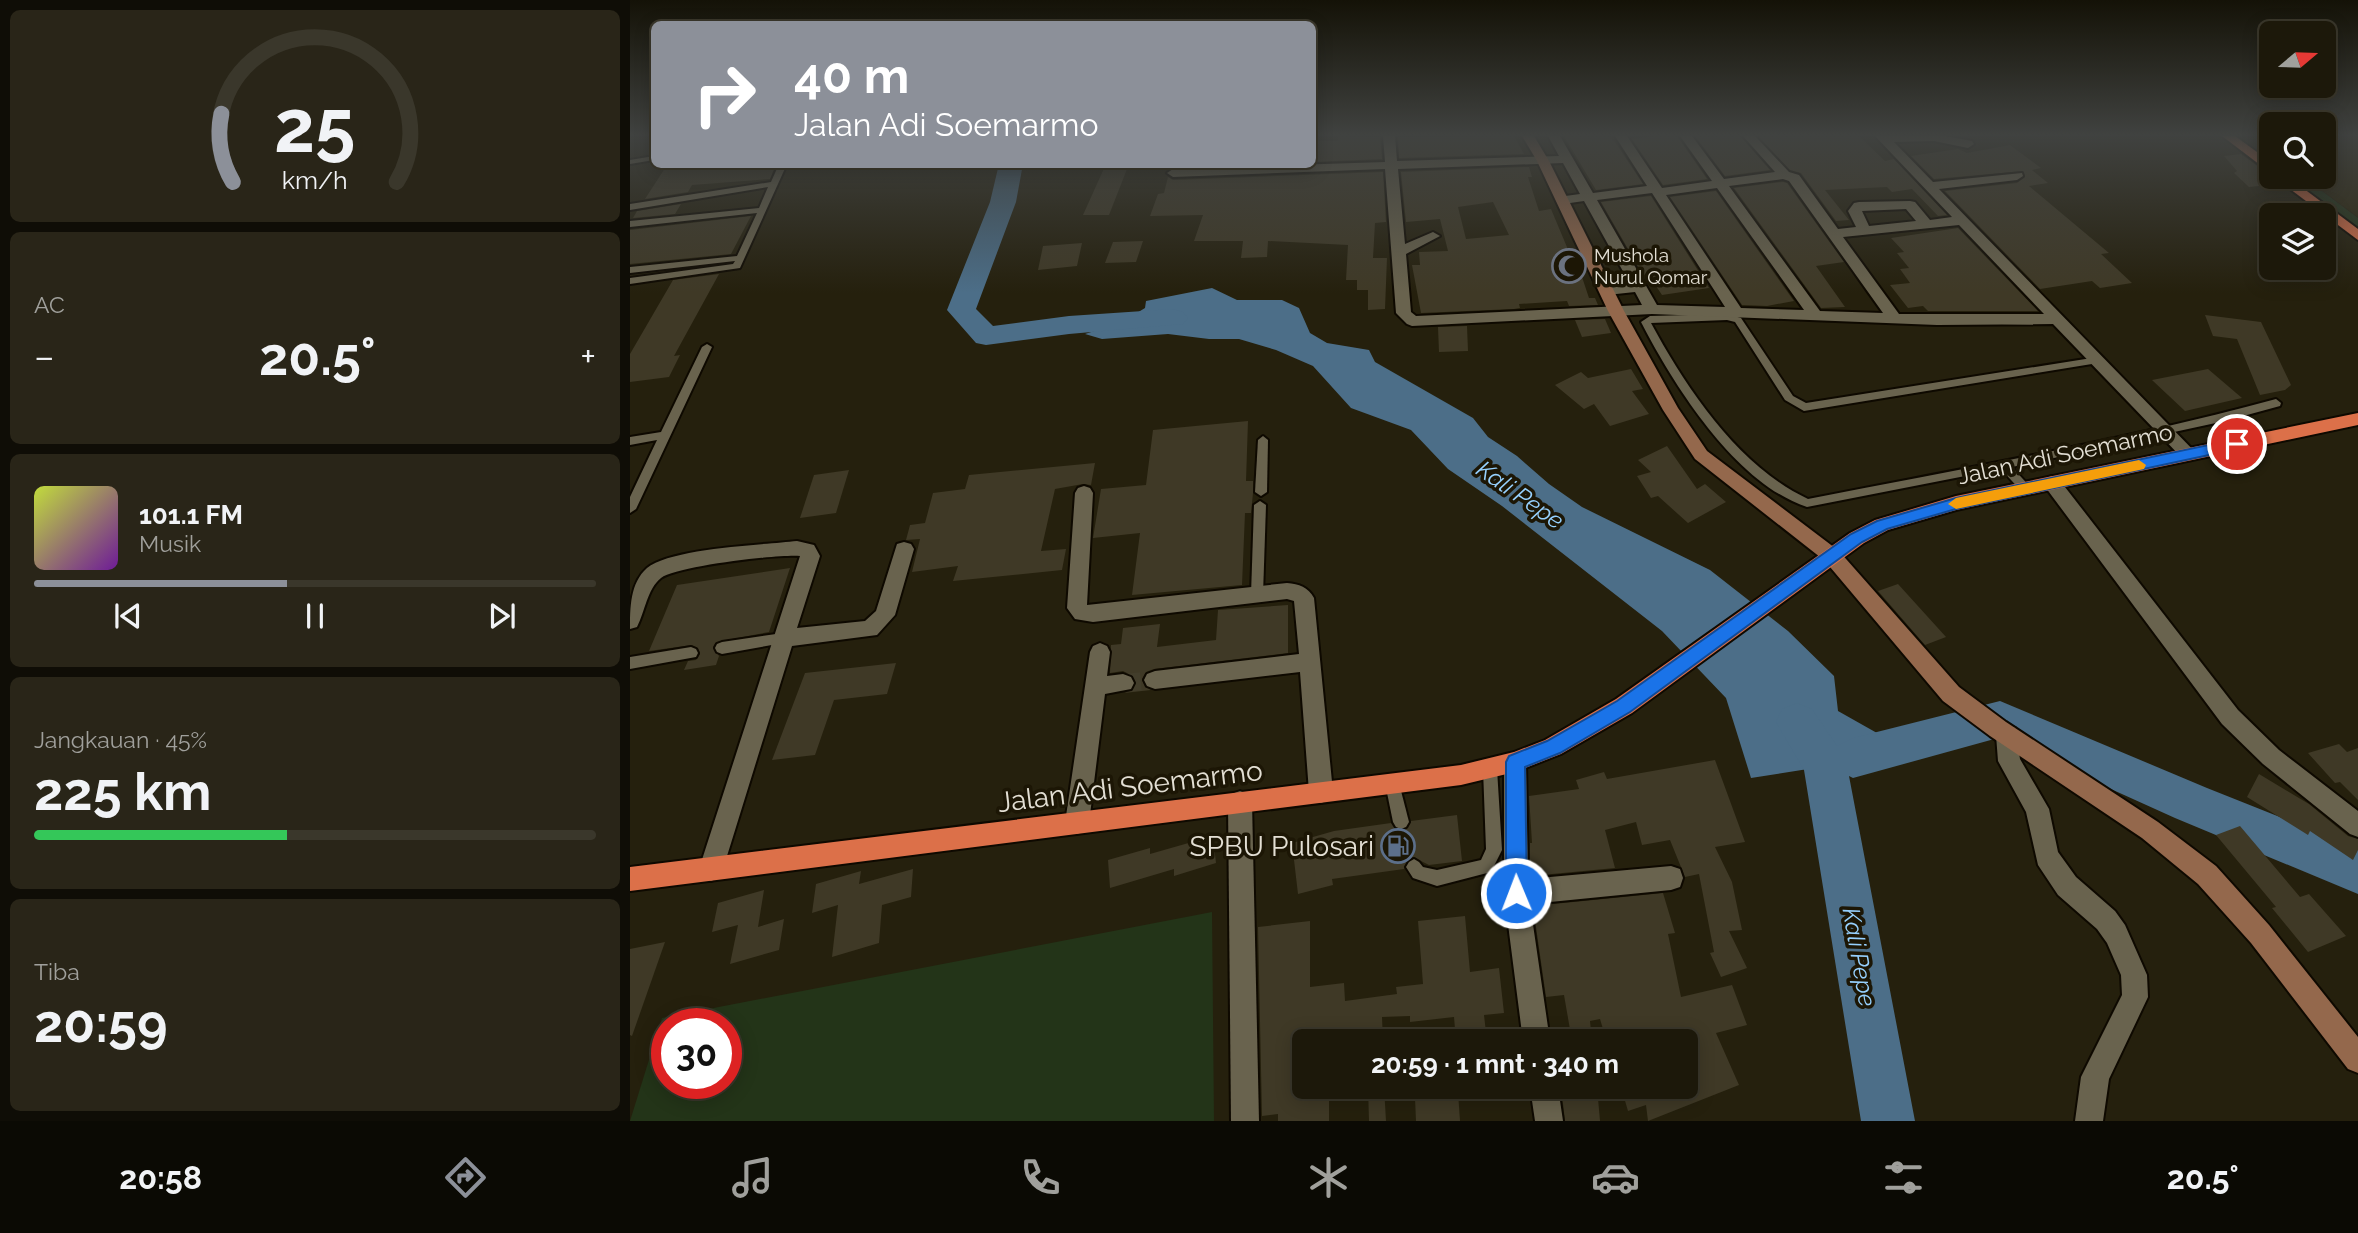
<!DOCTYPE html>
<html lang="id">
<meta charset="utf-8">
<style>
:root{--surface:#1c180a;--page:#292518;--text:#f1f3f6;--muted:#a0a09c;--line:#3a372b;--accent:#8c9099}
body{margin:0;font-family:Raleway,sans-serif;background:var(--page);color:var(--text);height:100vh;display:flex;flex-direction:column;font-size:26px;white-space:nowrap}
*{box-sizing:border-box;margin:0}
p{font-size:23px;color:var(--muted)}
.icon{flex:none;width:38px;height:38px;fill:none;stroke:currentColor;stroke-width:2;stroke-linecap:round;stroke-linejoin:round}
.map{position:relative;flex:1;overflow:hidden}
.side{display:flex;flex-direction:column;gap:10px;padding:10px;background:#0f0d06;width:630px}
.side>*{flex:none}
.guide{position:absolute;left:21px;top:21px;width:665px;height:147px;border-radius:10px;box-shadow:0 4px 18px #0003,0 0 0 2px var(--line);background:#8c9099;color:#fff;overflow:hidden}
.needle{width:46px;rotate:71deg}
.fabs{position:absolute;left:1629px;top:21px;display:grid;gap:14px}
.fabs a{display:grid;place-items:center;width:77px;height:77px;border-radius:10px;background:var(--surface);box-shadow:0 4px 18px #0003,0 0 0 2px var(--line);font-size:35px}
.speed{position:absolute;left:21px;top:1008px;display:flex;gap:14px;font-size:35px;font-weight:700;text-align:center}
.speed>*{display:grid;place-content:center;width:91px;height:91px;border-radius:50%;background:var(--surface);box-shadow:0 4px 18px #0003,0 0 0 2px var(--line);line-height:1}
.speed .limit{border:10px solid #d22;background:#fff;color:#111}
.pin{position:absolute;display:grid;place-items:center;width:60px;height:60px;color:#fff;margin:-30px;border:4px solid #fff;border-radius:50%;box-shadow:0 2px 7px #0007}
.me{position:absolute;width:77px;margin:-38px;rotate:359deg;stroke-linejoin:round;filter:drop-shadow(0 0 5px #0008)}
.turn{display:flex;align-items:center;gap:24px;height:147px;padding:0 28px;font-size:32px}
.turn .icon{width:91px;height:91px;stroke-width:2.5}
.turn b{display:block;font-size:49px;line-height:60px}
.big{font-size:52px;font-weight:700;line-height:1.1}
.side .card{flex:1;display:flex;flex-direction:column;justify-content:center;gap:10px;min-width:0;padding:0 24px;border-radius:10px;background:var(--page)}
.side .dial{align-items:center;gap:0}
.dial svg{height:182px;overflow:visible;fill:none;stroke:var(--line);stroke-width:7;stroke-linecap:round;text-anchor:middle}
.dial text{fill:var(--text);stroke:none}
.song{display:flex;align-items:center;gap:21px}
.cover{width:84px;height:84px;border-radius:10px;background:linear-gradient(135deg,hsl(70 70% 55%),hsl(280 70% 35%))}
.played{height:7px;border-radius:4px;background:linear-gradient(90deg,var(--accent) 45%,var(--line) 45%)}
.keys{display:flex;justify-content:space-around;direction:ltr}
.heat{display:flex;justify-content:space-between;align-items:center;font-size:38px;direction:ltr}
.charge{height:10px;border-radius:5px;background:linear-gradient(90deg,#34c759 45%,var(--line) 0)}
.trip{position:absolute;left:662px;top:1029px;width:406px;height:70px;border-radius:10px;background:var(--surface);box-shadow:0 4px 18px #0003,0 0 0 2px var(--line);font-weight:700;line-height:70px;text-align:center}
.tab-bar{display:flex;height:112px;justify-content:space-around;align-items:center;background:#0b0a04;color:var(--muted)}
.tab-bar .icon{width:49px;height:49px}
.tab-bar .active{color:var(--accent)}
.tab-bar b{font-size:32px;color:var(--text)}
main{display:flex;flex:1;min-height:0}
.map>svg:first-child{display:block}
.built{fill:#2c250b}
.green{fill:#233418;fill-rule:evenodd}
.water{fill:#4c6e88}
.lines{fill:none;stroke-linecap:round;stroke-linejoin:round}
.river{fill:#4c6e88;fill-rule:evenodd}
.building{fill:#3f3926;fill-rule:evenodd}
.minor-tunnel{stroke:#423d2b;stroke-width:18;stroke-dasharray:18 10;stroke-linecap:butt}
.service-casing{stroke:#0e0900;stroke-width:4}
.minor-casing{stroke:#0e0900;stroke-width:4}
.secondary-casing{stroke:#0e0900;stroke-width:4}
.trunk-casing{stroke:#0e0900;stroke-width:4}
.service{fill:#69634e;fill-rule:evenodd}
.minor{fill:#69634e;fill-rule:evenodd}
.secondary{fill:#94684c;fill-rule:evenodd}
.trunk{fill:#dc7049;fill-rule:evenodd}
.route{fill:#1a73e8;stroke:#114b97;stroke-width:2}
.slow{fill:#f59e0b}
.labels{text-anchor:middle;stroke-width:7;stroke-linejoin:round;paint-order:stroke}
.far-poi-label{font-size:19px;fill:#e3dfd4;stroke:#1c1605;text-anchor:start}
.street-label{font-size:23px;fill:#e3dfd4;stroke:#1c1605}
.water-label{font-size:24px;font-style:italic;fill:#96d0fd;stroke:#1c1605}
.near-street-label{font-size:28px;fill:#e3dfd4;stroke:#1c1605}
.near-poi-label{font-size:28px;fill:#e3dfd4;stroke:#1c1605;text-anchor:end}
</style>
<main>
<section class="side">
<div class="card dial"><svg viewBox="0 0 100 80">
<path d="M14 69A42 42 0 1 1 86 69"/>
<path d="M14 69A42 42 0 0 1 9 39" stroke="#8c9099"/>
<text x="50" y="56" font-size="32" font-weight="700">25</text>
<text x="50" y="72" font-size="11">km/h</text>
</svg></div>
<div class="card"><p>AC</p>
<div class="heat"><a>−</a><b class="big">20.5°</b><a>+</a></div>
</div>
<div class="card">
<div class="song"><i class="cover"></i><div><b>101.1 FM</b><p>Musik</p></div></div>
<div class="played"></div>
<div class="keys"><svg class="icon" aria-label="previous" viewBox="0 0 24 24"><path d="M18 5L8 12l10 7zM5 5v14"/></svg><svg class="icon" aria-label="pause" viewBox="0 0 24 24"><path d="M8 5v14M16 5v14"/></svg><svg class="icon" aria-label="next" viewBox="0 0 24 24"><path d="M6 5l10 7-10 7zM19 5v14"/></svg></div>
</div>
<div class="card"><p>Jangkauan · 45%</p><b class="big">225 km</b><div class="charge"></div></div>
<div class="card"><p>Tiba</p><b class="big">20:59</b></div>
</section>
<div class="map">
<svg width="1728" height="1121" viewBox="0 0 1728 1121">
<rect width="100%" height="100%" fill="#25200d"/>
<!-- built -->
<polygon class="built" points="1694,136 1728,136 1728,217 1674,177 1694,177"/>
<!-- green -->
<g class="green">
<polygon points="1656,177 1673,177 1728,218 1728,232"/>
<path d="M582 912 584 1121H0L32 1018ZM37 1024H96V1083H37Z"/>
</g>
<!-- water -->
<polygon class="water" points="582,288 607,300 652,300 669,308 680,333 697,343 739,350 745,362 843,418 858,437 887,456 919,484 952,507 1080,570 1158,631 1204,676 1208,711 1270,746 1273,754 1121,778 1096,698 1032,631 872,506 818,469 781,430 721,408 683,366 646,350 609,339 579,339 538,334 472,339 455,334 492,322 515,308 516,301"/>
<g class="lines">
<!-- river -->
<g class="river">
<polygon points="369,164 393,164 386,202 346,309 363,326 439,316 543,309 553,312 558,318 553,324 439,334 356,345 346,343 317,310 360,202"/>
<polygon points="1370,701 1577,788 1728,848 1728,894 1545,818 1368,738 1223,778 1219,776 1285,1121 1231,1121 1174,770 1146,722 1152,709 1167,703 1182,709 1207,746 1223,738"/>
</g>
</g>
<!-- building -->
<g class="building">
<polygon points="708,136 750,137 752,159 682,162 682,141 708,141"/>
<polygon points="884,136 894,154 769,158 768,137"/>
<polygon points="934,136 978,136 985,142 1013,184 966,190"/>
<polygon points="1025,136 1047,136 1077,179 1033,185 1002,139"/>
<polygon points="1065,136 1110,136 1140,170 1095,176"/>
<polygon points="1128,136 1229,136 1255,161 1264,159 1317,215 1308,216 1282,189 1262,192 1257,187 1195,190 1219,220 1206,221 1171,173 1160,170"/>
<polygon points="1380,145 1411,168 1402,170 1418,183 1399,186 1479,253 1471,254 1502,283 1470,288 1462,281 1410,289 1315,191 1387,183 1395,177 1393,171 1304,179 1281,156 1328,149 1337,153"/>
<polygon points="1611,154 1641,176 1649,184 1619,187 1604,173 1607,171 1594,156"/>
<polygon points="146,164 140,179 62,185 58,192 15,199 37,165"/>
<polygon points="476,164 499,164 479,215 453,215"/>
<path d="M899 167 902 177H898L909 211 921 209 942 259H946L959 298H965L968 305 939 306 937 301 889 304 890 308 884 309 791 313 782 265H790L789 252 818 251 810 219 776 222 771 172ZM863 202 879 235 836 239 828 207Z"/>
<polygon points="753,172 756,222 745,223 743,258 757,258 755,309 738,310 738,290 727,290 727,280 716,280 718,245 638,241 637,257 611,258 613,241 564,241 573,215 520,216 528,194 534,193 538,177 543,180"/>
<polygon points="1153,182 1157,183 1214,262 1186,266 1215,307 1191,308 1104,188"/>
<polygon points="1086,191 1164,301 1137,306 1112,305 1040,197"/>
<polygon points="1021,196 1079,288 1032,295 1018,274 1013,275 971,202"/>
<polygon points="51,204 45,214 3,218 7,211"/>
<polygon points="121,216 101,254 0,264 0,230"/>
<polygon points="1328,228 1408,311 1298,311 1293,306 1278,308 1260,285 1280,283 1270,269 1279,268 1267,253 1274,252 1261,238"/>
<polygon points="513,241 506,262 475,263 483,242"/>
<polygon points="452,243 447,266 408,270 413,246"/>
<polygon points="89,274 44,356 50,355 39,377 0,382 0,354 43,280"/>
<polygon points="1575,315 1631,322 1661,385 1655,390 1630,395 1607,339 1583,336"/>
<polygon points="975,319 981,333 952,337 945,320"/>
<polygon points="837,326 838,351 809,352 808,327"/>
<polygon points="1001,369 1013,389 1002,391 1019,414 980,426 964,404 954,409 925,385 951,372 958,378"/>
<polygon points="1578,369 1612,398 1555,411 1522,380"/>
<polygon points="618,421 616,481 623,481 623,493 621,513 615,513 612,585 502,595 510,533 463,538 471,489 516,485 523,430"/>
<polygon points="1037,446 1067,489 1075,484 1096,502 1058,523 1028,496 1021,498 1007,476 1021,472 1008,460"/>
<polygon points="465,463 461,485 453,484 425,489 411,551 436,549 432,570 323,581 328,566 282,572 290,539 276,540 280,525 295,523 303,493 335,489 339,475"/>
<polygon points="219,470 206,513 170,518 184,475"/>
<polygon points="160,568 139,632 86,642 83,647 89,656 86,665 54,670 58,661 66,660 70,654 68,648 62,645 19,651 47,585"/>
<polygon points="1268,584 1316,637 1295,645 1248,591"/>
<polygon points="658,605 658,653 524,669 516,672 512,679 515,687 521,690 494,693 503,690 506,684 503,676 493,671 480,673 481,645 491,644 493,628 530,624 527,647 586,640 588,610"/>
<polygon points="266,663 257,694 204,700 185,755 142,760 175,673"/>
<polygon points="1709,744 1717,752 1728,748 1728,800 1710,782 1705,783 1678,753"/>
<polygon points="1085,760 1115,842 1085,847 1102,882 1112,930 1099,931 1117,968 1091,977 1080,953 1084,952 1069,874 1055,877 1040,840 1012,845 1006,822 975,830 985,868 901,876 900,871 900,843 902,843 899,796 949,789 946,780 974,772 977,779"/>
<polygon points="1629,774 1679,804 1718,836 1728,839 1728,850 1723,860 1680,831 1678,835 1617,797"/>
<polygon points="827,815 832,861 799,865 783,857 777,861 774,869 702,879 703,885 668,894 662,843 704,831 761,823 765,829 772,831 778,828 781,821"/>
<polygon points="1610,826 1670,897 1679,894 1716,936 1678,952 1642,908 1646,907 1586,835"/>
<polygon points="583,836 586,863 544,876 544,869 480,888 478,860 520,848 520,854"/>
<polygon points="283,869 281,897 252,905 249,943 202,957 208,905 182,913 186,884 231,871 229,884"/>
<polygon points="134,890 128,927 154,919 149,950 100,964 108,925 82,932 88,903"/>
<polygon points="1033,893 1045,933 1038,934 1051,997 1102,985 1117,1025 1086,1033 1109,1085 1018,1121 1016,1105 998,1111 991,1087 1055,1087 1055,1035 1029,1041 1025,1031 976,1039 970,1019 960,1021 962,1041 942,1041 934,995 916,997 903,906"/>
<polygon points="835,916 840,972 869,968 874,1013 854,1015 857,1041 826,1041 824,1017 780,1022 780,1016 752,1017 753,1041 674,1041 674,1087 699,1087 699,1121 648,1121 648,1114 632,1116 628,927 680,921 680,987 714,983 715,1001 767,994 766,987 793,984 788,921"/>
<polygon points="35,942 2,1036 0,1035 0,949"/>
<polygon points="738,1087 754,1087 756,1121 739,1121"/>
<polygon points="931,1087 967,1087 970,1121 935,1121"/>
<polygon points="828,1092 830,1121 786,1121 785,1098"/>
</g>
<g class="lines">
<!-- minor-tunnel -->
<polyline class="minor-tunnel" points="493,683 525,680"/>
<!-- service casing -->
<g class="service-casing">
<g id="service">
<polygon points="24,156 24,160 0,164 0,160"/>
<polygon points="149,164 157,164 110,268 0,284 0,278 103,264 105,261 0,273 0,267 107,256 127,213 0,227 0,221 129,208 138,187 0,210 0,204 141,182"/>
<path d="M1097 314 1111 318 1163 396 1176 403 1468 357 1473 360 1468 363 1174 411 1155 400 1105 322 1097 320 1021 323C1056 388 1109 467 1178 499 1334 468 1492 441 1646 399L1651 403 1650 406 1595 421 1382 467 1402 489 1396 493 1392 492 1371 469 1177 507C1106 484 1044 386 1011 322L1020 316Z"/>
<polygon points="77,344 82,347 6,509 0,513 0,497 27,440 0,445 0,437 31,432 72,347"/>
<polygon points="633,436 638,440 637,492 631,496 625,492 628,440"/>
<polygon points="630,501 636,505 633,595 631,599 623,599 621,595 624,505"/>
<polygon points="153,633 158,634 160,638 158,642 153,643 92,654 87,652 85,648 87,644 92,642"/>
<polygon points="61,647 66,649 68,653 66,657 0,669 0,657"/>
<polygon points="860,762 865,764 867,769 872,850 861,872 807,886 783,878 776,867 779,862 784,859 789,862 793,867 807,870 851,860 856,849 853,769 855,764"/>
<polygon points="762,776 767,778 769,783 779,822 776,827 771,829 766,827 763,822 755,783 757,778"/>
</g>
</g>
<!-- minor casing -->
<g class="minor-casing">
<g id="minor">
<path d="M753 136H765L767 161 929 156 918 136H930L963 193 1017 186 985 136H997L1032 188 1082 181 1050 136H1062L1094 179 1145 172 1113 136H1125L1159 172 1169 175 1208 229 1226 227 1218 211 1224 203 1229 202 1280 201 1285 202 1300 220 1322 217 1245 136H1315L1342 141 1344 144 1338 148 1304 141 1264 142 1303 182 1392 173 1393 176 1387 180 1309 189 1568 455 1565 459H1553L1423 324 1307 325 1022 314 782 326 777 324 766 313 755 169 543 177 537 173 543 169 755 162ZM933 163 950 194 928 197 926 200 933 204 954 201 1000 284 977 287 970 291 977 295 1005 292 1012 305 786 316 781 312 776 254 810 236 803 232 775 244 768 169ZM1153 179 1159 181 1253 313 1190 311 1099 186ZM1087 188 1174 310 1111 308 1036 195ZM1022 193 1095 307 1027 305 967 200ZM1276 209 1286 221 1239 226 1232 211ZM1329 225 1414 314H1269L1213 237Z"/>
<polygon points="1422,476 1428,478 1608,710 1649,750 1728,811 1728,837 1720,834 1633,764 1592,724 1416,488 1413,483 1416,478"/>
<path d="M454 486 460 488 463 493 457 605 657 583C669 584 678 587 684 598L703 792 699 800 691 803 683 800 679 792 670 672 525 689 517 686 514 680 517 674 525 671 669 654 664 601 657 599 463 622 445 619 437 608 445 493 448 488Z"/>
<path d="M167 541 184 545 190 556 167 628 235 621 246 611 267 544 274 542 281 544 284 549 265 615 247 635 162 646 93 869 90 877 81 881 72 877 69 869 170 556C149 554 47 566 31 578 17 589 15 612 7 627L0 629C0 608 0 583 17 568 42 548 132 545 167 541Z"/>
<polygon points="470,643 477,646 480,652 477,676 493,674 501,677 504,683 501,689 475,694 459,823 455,831 447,834 439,831 435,823 460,652 463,646"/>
<polygon points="1377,725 1385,728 1390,759 1419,809 1428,852 1446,877 1485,911 1495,925 1517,975 1518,997 1479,1079 1473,1121 1445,1121 1451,1077 1492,995 1491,975 1477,943 1467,929 1428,895 1408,865 1396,812 1368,761 1366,735 1369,728"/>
<polygon points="885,752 893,755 896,762 898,879 1041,866 1050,869 1053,878 1050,887 1041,890 900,904 920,1041 893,1041 874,893 874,762 877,755"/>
<polygon points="610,791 618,794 622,802 629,1121 601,1121 598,802 602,794"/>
<polygon points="900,1087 928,1087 933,1121 905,1121"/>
</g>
</g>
<!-- secondary casing -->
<g class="secondary-casing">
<polygon id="secondary" points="892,136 904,136 919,161 994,311 1048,408 1077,451 1209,551 1329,687 1376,722 1528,822 1586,866 1639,925 1728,1037 1728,1073 1718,1069 1621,943 1568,884 1512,838 1360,736 1313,701 1195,561 1065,459 1033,410 978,311 907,161"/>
</g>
<!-- trunk casing -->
<g class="trunk-casing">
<g id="trunk">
<polygon points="1592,136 1605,136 1642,163 1642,174"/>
<polygon points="1644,177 1658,177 1728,229 1728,240"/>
<polygon points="1728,413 1728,425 1326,510 1258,530 1234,543 1002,713 931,754 885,772 831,785 0,891 0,867 831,765 884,752 915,740 986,699 1220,533 1245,520 1326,496"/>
</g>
</g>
<!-- service -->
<use href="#service" class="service"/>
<!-- minor -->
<use href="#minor" class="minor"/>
<!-- secondary -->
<use href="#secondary" class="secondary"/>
<!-- trunk -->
<use href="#trunk" class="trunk"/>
</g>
<!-- sky -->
<linearGradient id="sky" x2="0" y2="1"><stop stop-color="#141207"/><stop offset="0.46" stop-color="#404240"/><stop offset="1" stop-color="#404240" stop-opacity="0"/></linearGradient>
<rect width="1728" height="293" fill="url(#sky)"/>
<!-- route -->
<polygon class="route" points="1607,439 1614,444 1612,448 1326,509 1257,529 1232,542 1000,712 930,753 895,767 897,893 894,900 886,903 879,900 876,893 876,762 879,756 917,741 987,701 1221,534 1247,521 1326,498"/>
<!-- slow -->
<polygon class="slow" points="1509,460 1516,465 1514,469 1326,509 1318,504 1326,498"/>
<!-- icons -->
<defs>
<g id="mosque-ring" transform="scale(1.75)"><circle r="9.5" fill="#1c1605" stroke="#6b7280" stroke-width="1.5"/><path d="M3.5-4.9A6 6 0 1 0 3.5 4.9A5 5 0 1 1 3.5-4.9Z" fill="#6b7280"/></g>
<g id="fuel-ring" transform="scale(1.75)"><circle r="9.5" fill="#1c1605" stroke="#5c6f8a" stroke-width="1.5"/><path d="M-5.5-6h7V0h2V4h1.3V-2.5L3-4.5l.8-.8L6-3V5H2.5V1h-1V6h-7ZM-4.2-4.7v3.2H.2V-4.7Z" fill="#5c6f8a"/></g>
</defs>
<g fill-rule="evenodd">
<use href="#mosque-ring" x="939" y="266"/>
<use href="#fuel-ring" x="768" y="846"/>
</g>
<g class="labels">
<!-- far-poi labels -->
<g class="far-poi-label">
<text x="964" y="262">Mushola<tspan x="964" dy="22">Nurul Qomar</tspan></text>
</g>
<!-- street labels -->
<g class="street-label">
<text transform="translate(1435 454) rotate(-12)" y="8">Jalan Adi Soemarmo</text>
</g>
<!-- water labels -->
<g class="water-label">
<text transform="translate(890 495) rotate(35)" y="8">Kali Pepe</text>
<text transform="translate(1229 957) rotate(80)" y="8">Kali Pepe</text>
</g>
<!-- near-street labels -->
<g class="near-street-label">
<text transform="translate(500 786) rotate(-7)" y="10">Jalan Adi Soemarmo</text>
</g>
<!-- near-poi labels -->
<g class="near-poi-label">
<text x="744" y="856">SPBU Pulosari</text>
</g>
</g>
</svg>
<div class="fabs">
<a><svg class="needle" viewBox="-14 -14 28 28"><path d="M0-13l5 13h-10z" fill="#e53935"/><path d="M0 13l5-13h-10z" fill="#a0a09c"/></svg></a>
<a><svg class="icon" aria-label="search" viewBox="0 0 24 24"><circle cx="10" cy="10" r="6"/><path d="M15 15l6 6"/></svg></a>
<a><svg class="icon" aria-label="layers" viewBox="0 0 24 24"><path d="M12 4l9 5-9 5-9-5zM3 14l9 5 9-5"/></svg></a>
</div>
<div class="speed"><div class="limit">30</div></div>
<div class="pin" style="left:1607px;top:444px;background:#d93025"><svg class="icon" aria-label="arrive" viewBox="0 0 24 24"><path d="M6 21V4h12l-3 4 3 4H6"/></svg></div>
<svg class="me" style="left:886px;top:893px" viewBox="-20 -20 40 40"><circle r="17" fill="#1a73e8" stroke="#fff" stroke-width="3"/><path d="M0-11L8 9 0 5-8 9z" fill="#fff"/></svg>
<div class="trip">20:59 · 1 mnt · 340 m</div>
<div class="guide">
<div class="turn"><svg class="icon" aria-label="right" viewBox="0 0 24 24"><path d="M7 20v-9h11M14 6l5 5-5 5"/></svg><div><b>40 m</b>Jalan Adi Soemarmo</div></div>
</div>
</div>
</main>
<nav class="tab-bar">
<b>20:58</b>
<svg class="icon active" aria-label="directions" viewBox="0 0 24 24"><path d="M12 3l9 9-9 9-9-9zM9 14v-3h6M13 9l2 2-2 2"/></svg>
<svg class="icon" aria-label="music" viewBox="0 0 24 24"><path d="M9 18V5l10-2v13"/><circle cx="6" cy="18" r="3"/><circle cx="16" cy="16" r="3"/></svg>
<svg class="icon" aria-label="phone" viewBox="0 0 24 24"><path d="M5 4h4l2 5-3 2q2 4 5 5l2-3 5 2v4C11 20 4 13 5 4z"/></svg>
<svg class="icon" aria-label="climate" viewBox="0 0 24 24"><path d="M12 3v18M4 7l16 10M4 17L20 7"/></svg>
<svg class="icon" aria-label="car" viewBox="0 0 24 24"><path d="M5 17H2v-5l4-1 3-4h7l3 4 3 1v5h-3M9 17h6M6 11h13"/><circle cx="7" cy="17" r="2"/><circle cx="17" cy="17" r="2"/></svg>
<svg class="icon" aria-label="filters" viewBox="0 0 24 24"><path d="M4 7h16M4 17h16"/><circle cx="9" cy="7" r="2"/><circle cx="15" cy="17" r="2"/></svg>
<b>20.5°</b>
</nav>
